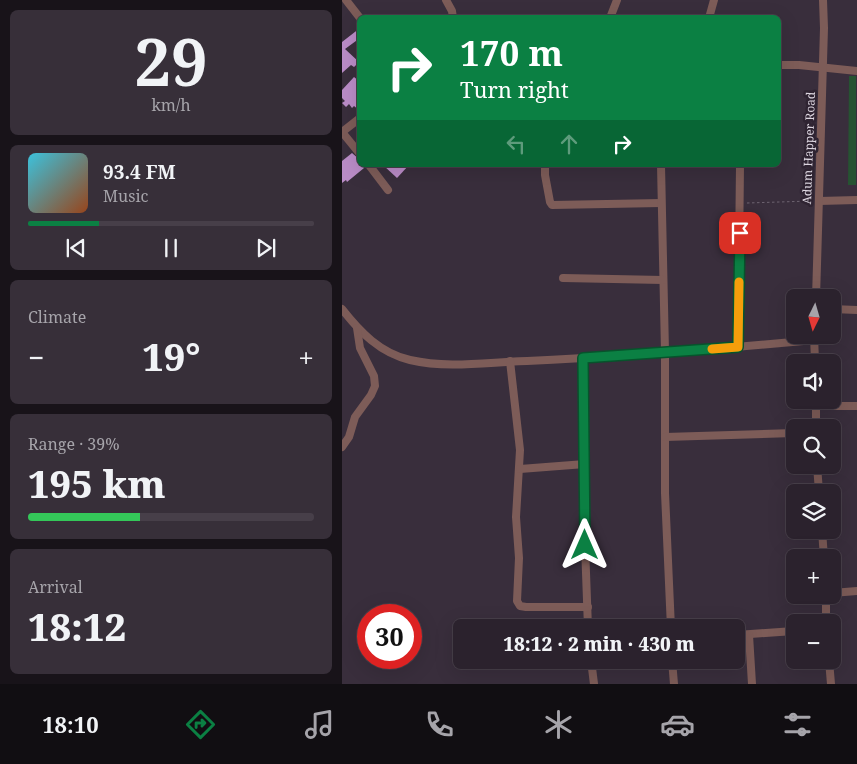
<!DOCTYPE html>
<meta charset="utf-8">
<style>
:root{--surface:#2b222d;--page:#372f39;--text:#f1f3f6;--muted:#a6a4aa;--line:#473f49;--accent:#0b8043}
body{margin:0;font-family:"Noto Serif",serif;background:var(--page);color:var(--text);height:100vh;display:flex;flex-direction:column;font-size:19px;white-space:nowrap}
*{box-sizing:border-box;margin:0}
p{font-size:16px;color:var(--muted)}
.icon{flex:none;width:28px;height:28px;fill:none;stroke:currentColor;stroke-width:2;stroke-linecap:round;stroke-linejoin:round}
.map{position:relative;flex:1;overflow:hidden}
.sheet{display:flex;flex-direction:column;gap:10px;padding:10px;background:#181319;width:342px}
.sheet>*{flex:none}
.top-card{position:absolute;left:15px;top:15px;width:424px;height:152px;border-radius:8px;box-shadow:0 5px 20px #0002,0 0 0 1px var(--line);background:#0b8043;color:#fff;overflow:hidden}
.needle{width:32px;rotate:185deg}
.controls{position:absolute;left:444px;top:289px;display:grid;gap:10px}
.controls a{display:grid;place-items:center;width:55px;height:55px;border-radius:8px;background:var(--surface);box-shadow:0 5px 20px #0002,0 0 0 1px var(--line);font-size:25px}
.speed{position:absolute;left:15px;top:604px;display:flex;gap:10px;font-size:25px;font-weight:700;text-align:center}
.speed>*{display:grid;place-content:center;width:65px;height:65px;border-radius:50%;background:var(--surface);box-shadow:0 5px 20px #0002,0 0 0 1px var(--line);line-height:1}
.speed .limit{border:8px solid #d22;background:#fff;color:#111}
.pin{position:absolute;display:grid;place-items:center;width:42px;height:42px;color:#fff;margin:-21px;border-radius:10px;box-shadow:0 2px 8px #0006}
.me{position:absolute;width:55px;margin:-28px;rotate:0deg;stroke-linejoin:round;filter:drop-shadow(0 0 4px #0008)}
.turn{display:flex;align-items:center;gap:18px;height:105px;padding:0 20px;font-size:22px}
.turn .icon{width:65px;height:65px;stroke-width:2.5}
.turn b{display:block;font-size:35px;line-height:42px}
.lanes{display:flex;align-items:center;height:48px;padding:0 20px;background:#0003;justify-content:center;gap:25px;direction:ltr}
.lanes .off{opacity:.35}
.big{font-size:38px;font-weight:800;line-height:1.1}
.sheet .widget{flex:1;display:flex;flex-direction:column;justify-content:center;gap:8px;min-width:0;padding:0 18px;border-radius:8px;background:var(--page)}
.sheet .dial{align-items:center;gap:0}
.dial b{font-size:65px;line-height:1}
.song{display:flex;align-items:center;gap:15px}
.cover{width:60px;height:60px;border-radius:8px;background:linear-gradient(135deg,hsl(190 70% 55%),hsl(20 70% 35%))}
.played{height:5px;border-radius:2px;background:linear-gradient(90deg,var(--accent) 25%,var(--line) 25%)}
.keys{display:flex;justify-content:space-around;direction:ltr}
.heat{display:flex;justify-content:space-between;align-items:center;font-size:28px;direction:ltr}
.charge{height:8px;border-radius:4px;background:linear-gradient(90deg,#34c759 39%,var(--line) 0)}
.trip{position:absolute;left:111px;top:619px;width:292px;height:50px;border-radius:8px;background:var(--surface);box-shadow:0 5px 20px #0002,0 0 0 1px var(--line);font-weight:800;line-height:50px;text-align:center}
.menu{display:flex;height:80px;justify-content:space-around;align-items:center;background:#110e12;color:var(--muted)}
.menu .icon{width:35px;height:35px}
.menu .on{color:var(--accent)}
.menu b{font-size:22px;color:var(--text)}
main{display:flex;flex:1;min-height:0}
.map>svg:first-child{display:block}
.green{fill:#265332}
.building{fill:#ba8cc7}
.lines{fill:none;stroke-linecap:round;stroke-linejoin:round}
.path{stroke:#6d6370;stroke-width:1;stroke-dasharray:2.5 2.5;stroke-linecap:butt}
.minor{stroke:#7d5c58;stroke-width:8}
.route-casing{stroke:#07532c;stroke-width:12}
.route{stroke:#0b8043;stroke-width:9}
.slow{stroke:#f59e0b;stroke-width:9}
.labels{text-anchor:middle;stroke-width:5;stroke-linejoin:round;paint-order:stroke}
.street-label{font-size:12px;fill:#dcd5df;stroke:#2f2432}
</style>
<main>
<section class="sheet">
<div class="widget dial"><b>29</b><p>km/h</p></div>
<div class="widget">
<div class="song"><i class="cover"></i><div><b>93.4 FM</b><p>Music</p></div></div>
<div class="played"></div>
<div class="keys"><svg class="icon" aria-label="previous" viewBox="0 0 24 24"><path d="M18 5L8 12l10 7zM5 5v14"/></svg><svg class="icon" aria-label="pause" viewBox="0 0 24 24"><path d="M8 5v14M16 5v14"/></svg><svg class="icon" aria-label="next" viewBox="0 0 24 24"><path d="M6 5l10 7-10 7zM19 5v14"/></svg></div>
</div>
<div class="widget"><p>Climate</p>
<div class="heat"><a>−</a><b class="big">19°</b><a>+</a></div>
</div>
<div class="widget"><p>Range · 39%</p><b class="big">195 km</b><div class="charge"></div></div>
<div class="widget"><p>Arrival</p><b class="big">18:12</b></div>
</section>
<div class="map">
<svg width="515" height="684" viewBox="0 0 515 684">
<rect width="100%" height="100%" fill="#392e3c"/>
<!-- green -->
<polygon class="green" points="507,76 514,76 514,185 506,185"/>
<!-- building -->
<g class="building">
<polygon points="18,28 18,38 3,49 17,62 12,67 9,65 0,73 0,42"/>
<polygon points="12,77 18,82 18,111 12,106 10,108 7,104 4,107 0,103 3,101 0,98 0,90"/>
<polygon points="10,153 18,160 18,165 21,165 22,168 5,182 4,180 0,183 0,161"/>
<polygon points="41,165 67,165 55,178"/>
</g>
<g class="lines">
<!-- path -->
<polyline class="path" points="405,203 469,201"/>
<!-- minor -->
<g class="minor">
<polyline points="4,0 18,18"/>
<polyline points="104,0 110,11 111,18"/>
<polyline points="268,18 275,0"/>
<polyline points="367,18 372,0"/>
<polyline points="436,65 457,65 515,71"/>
<polyline points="0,132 18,154"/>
<polyline points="0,132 18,118"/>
<polyline points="27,165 46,190"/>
<polyline points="203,165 203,175 208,202 210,205 319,203"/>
<polyline points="319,165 323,352 323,493 329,628"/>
<polyline points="477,201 515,200"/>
<polyline points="221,278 321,280"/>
<polyline points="474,298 482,28 481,0"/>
<path d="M0 309C18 332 38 353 68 360 107 369 146 362 185 361 281 357 377 349 472 340"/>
<polyline points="490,309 515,310"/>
<polyline points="472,335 473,362"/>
<polyline points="396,347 398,165"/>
<polyline points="241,358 243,545 246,628"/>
<polyline points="168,361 178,450 174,517 177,558 175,601 178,606 184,607 246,607"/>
<polyline points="474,400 474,428"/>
<polyline points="474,406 515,406"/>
<polyline points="323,437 452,433"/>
<polyline points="0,447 7,437 13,417 29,395 33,386 32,376 18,348 15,328"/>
<polyline points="475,465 477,492"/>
<polyline points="178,469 243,464"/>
<polyline points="480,530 482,558"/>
<polyline points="490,593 515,591"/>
<polyline points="484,595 484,622"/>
<polyline points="395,635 452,631"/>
<polyline points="407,635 410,684"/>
<polyline points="249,660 252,684"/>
<polyline points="330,660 332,684"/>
<polyline points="487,660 489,684"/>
</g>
</g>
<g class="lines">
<!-- route casing -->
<g class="route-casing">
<polyline id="route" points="243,545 241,358 396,347 398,233"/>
</g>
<!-- route -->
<use href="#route" class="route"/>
<!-- slow -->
<polyline class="slow" points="370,349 396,347 397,282"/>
</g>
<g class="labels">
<!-- street labels -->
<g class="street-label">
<text transform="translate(467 148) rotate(-88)" y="4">Adum Happer Road</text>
</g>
</g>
</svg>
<div class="controls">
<a><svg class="needle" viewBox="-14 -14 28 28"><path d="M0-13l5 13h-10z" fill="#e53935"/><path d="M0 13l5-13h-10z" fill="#a6a4aa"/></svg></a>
<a><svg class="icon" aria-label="sound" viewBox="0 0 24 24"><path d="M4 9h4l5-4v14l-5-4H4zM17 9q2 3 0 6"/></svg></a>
<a><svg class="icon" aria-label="search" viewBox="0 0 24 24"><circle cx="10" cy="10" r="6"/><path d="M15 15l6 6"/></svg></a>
<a><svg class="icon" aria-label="layers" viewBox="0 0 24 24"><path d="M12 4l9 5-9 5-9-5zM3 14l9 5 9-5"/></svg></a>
<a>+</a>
<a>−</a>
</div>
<div class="speed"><div class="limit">30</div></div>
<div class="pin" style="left:398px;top:233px;background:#d93025"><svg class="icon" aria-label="arrive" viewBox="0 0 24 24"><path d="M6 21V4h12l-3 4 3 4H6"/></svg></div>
<svg class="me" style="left:243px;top:545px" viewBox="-20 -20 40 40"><path d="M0-17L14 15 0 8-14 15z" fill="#0b8043" stroke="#fff" stroke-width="4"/></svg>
<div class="trip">18:12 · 2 min · 430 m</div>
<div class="top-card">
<div class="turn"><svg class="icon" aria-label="right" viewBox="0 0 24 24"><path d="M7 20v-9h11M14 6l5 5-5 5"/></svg><div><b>170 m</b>Turn right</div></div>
<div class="lanes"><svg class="icon off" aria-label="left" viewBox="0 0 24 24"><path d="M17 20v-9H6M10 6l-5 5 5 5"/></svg><svg class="icon off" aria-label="ahead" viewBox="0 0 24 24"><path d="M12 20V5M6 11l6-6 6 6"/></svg><svg class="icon" aria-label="right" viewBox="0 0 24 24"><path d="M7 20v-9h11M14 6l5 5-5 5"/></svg></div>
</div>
</div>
</main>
<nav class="menu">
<b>18:10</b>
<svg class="icon on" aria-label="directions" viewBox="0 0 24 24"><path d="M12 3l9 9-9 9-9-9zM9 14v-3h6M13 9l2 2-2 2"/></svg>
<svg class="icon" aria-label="music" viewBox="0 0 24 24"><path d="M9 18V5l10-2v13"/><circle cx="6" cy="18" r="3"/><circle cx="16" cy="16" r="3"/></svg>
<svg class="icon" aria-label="phone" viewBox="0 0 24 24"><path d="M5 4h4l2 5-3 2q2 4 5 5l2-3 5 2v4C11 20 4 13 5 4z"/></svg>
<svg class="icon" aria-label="climate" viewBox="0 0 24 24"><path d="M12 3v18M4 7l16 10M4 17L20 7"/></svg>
<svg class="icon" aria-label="car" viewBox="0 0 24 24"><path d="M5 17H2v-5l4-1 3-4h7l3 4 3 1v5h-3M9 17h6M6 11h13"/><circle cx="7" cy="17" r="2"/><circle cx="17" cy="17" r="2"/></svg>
<svg class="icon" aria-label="filters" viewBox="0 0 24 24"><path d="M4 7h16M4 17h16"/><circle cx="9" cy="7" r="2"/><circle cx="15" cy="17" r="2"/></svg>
</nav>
